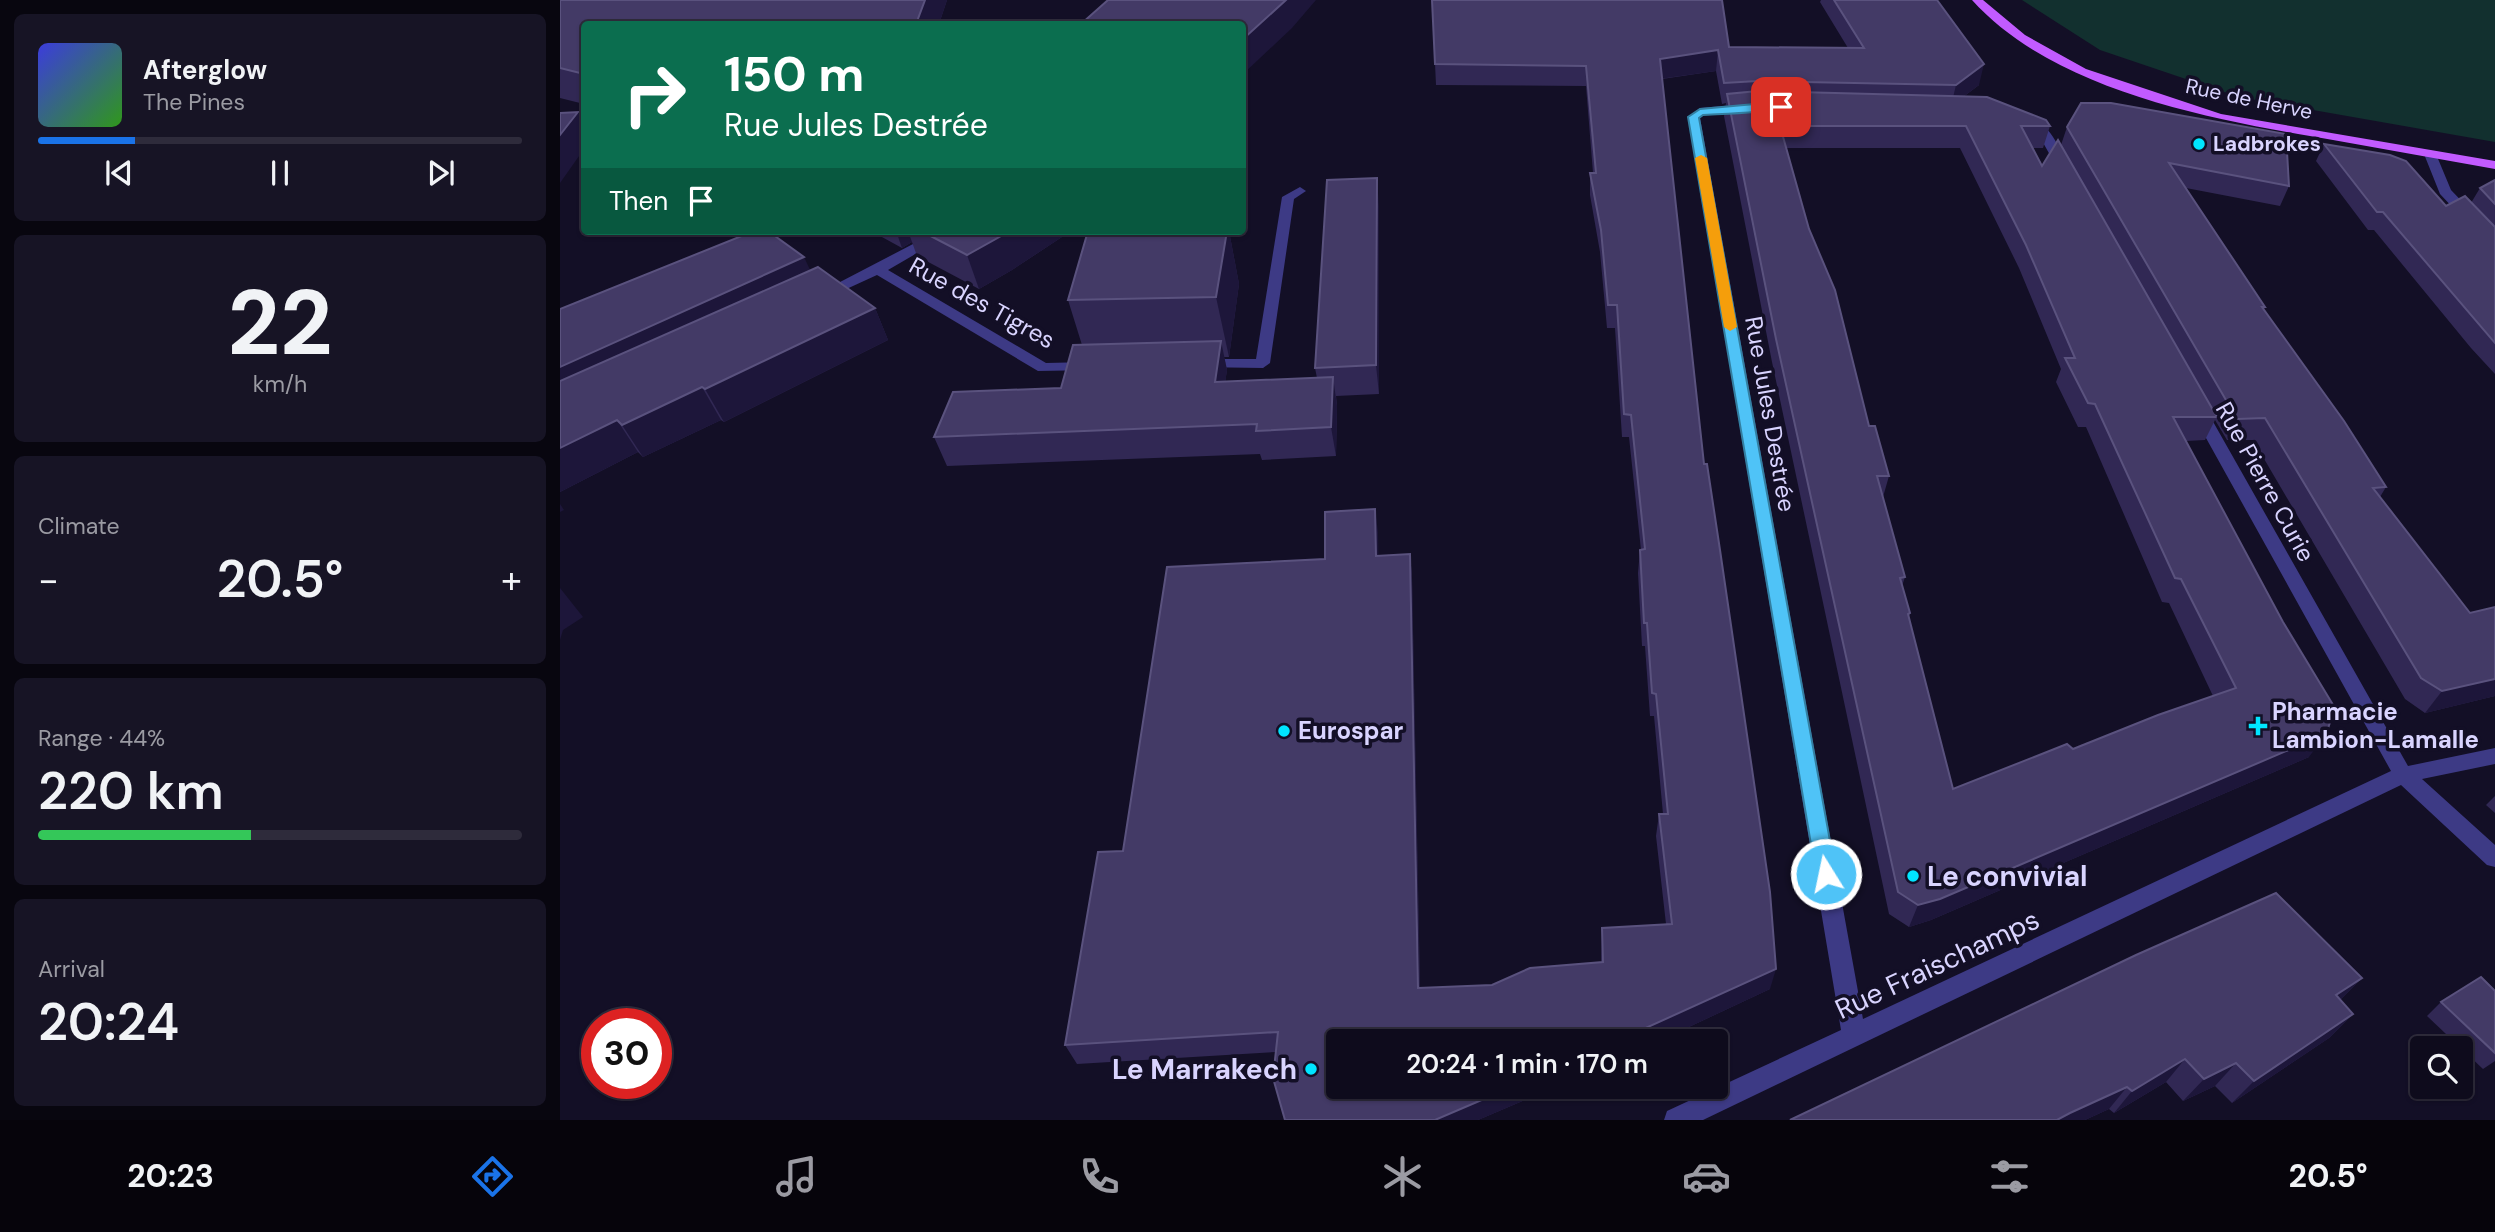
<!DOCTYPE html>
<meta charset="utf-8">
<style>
:root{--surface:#0e0b1c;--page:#171425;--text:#f1f3f6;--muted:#9b9ba3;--line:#2e2b3b;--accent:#1a73e8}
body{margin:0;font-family:"DM Sans",sans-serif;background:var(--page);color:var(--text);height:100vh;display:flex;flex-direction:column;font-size:26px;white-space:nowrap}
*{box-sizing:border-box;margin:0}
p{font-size:23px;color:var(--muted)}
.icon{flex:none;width:38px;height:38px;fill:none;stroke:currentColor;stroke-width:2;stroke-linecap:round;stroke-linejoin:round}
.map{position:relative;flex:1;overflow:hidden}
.panel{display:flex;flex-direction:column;gap:14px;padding:14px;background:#08060f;width:560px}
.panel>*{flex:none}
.guide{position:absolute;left:21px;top:21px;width:665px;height:214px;border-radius:7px;box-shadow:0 2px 5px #0004,0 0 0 2px var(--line);background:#0b6e4f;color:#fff;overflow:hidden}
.tools{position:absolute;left:1850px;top:1036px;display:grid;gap:14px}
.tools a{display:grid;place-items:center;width:63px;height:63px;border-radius:7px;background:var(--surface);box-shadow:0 2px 5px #0004,0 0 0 2px var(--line);font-size:35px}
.speed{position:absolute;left:21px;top:1008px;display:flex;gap:14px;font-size:35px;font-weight:700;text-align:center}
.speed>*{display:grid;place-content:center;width:91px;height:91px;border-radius:50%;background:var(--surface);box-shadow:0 2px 5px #0004,0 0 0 2px var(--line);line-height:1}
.speed .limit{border:10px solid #d22;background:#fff;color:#111}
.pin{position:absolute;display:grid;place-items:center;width:60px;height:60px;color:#fff;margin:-30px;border-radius:14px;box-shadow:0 4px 10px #0006}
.me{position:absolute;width:77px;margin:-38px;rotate:350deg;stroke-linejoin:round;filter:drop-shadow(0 0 5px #0008)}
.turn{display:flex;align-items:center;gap:24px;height:147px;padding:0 28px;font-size:32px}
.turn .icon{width:91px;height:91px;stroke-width:2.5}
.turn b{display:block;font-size:49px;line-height:60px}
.then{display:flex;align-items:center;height:66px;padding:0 28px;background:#0003;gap:14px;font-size:26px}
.big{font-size:52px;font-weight:600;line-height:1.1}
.panel .widget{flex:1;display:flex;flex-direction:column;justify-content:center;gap:10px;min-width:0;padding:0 24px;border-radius:10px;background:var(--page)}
.panel .dial{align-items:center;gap:0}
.dial b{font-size:91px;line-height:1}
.song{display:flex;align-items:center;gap:21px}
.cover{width:84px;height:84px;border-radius:10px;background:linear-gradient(135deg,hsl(240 70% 55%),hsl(110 70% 35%))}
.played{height:7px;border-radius:4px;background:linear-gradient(90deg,var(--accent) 20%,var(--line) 20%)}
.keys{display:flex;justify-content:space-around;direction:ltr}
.heat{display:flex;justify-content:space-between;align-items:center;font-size:38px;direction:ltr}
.charge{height:10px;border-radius:5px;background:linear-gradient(90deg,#34c759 44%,var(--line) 0)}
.trip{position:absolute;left:766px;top:1029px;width:402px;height:70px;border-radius:7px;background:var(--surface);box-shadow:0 2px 5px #0004,0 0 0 2px var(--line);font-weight:600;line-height:70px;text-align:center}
.menu{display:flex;height:112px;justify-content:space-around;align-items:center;background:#06040b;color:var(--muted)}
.menu .icon{width:49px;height:49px}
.menu .active{color:var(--accent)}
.menu b{font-size:32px;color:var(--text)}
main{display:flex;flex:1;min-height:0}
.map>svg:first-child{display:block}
.green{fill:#12302f}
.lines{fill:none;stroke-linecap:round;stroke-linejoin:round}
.minor{fill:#3d3a85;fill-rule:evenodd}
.primary{fill:#c25bff;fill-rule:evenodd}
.wall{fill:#312854;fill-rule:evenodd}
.shaded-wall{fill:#1d163a}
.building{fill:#433a66;stroke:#5a527e;stroke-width:2;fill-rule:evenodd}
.route{fill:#4fc3f7;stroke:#337fa1;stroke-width:2}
.slow{fill:#f59e0b}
.poi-dot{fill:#00e5ff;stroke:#130f26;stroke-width:2.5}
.labels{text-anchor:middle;stroke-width:7;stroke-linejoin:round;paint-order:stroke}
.far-street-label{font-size:21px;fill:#d9d4ff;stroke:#130f26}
.far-poi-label{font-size:21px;font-weight:bold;fill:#d9d4ff;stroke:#130f26;text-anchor:start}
.street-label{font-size:24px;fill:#d9d4ff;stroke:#130f26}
.poi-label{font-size:24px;font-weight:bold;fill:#d9d4ff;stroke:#130f26;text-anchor:start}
.near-poi-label{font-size:28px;font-weight:bold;fill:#d9d4ff;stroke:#130f26;text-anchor:start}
.near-street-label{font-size:28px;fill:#d9d4ff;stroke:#130f26}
</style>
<main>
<section class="panel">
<div class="widget">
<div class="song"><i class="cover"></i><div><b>Afterglow</b><p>The Pines</p></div></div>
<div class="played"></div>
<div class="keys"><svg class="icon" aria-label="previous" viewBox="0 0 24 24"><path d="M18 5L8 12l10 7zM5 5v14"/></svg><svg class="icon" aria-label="pause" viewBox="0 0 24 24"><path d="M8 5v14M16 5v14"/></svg><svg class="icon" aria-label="next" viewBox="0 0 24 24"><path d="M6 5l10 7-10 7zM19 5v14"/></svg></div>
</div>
<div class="widget dial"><b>22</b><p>km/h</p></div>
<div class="widget"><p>Climate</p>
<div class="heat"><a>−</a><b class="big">20.5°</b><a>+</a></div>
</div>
<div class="widget"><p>Range · 44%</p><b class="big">220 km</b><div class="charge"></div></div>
<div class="widget"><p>Arrival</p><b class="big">20:24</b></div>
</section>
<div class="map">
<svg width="1935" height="1120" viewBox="0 0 1935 1120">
<rect width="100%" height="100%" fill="#130f26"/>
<!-- green -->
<polygon class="green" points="1462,0 1935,0 1935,142 1679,97 1540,50"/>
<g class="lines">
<!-- minor -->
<g class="minor">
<polygon points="1186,104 1192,108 1190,110 1143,115 1140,118 1303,1019 1831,771 1631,411 1639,406 1647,411 1848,766 1935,748 1935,764 1862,779 1935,845 1935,867 1927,865 1841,785 1143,1120 1104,1120 1107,1111 1281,1030 1128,117 1140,108"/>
<path d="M1467 120C1490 118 1501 153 1510 170L1508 173H1500L1476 130 1465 123Z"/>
<polygon points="1870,150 1876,154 1891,190 1935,236 1935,248 1930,247 1880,194 1864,154"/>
<polygon points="740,187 746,191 734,199 710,363 703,368 636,367 634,364 636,361 641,359 696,359 722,197"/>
<polygon points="378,231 395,231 328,270 486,363 529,362 537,367 534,370 478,371 317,275 269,297 264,298 257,294"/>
</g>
<!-- primary -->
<path class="primary" d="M1412 0H1423L1465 35 1526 69 1661 114 1935 161V169C1881 159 1827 150 1773 140 1655 120 1495 92 1412 0Z"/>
</g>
<!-- wall -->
<g class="wall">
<polygon points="0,0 387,0 379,24 24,24 24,104 0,98"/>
<path d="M872 0 1169 47 1288 48 1260 2 1261 0H1377L1419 85 1403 97 1490 126 1483 148H1472L1482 166 1501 145 1507 127 1729 186 1720 206 1626 188 1705 307 1704 310 1826 487 1820 497 1935 696 1865 713 1845 699 1693 440H1667L1655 420 1645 440 1626 441 1749 757 1371 920 1349 927 1329 914 1212 362 1164 116 1166 103 1162 104 1156 71 1102 79 1144 464 1210 989 1099 1041H779V1087H995L918 1120H725L716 1052 517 1064 505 1045 563 851 765 559 818 532V556L850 554 852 577 860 988 932 985 1041 962 1042 928 1106 924 1096 836 1099 814H1103L1094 716H1090L1085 646H1082L1078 573 1080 550H1081L1069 437H1062L1055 328H1047L1040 252 1030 195V173H1033L1026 86 876 85ZM1226 148H1400L1459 268 1501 369 1496 382 1518 427H1526L1602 602 1609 603 1653 696 1513 749 1393 789 1349 617 1350 613 1342 586 1345 577 1323 497 1329 476 1309 426 1249 229Z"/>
<polygon points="1764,144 1886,206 1911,203 1920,188 1935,180 1935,374 1911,348 1814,230 1808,230 1756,161"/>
<polygon points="819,206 819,394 776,396 777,406 776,456 702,460 700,454 387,466 374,437 501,388 522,345 508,300 528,231 669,231 679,284 669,357 664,357 667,370 665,382 757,378 755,368"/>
<polygon points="311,231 511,231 452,270 419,289 357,256 352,242 342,248"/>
<polygon points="250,270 315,308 328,340 164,422 161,420 83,457 78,452 0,492 0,309"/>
<polygon points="1935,796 1935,813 1926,805"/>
<polygon points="1802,978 1780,1000 1793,1014 1769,1038 1672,1103 1655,1086 1623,1101 1606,1082 1554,1113 1549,1109 1525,1120 1230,1120"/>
<polygon points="1935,991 1935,1061 1923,1069 1867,1016 1881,1002"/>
</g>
<!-- shaded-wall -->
<g class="shaded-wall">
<polygon points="365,0 387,0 379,24 356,24"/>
<polygon points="726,0 756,0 732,28 682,75 682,40"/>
<polygon points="1158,50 1156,71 1099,79 1100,59"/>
<polygon points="1424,64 1419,85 1391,106 1396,85"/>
<polygon points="18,112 24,124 24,149 0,183 0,135"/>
<polygon points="817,178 819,206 819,394 816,365"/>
<polygon points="336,231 348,231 352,242 342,248"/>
<polygon points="450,231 511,231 452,270 419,289 407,255"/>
<polygon points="667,231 669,231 679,284 669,357 656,297"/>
<polygon points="244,257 259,289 0,409 0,367"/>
<polygon points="315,308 328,340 164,422 145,389"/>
<polygon points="661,341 667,370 661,411 655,382"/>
<polygon points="773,377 777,406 776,456 771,427"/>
<polygon points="142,387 161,420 83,457 62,425"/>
<polygon points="57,420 78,452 0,492 0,448"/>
<polygon points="0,504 4,510 0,512"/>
<polygon points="815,509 818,532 819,579 816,556"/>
<polygon points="850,554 852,577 860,1008 858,988"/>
<polygon points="0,588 23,617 3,630 0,640"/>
<polygon points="1935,679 1935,696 1865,713 1882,691"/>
<polygon points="1766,734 1749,757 1371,920 1349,927 1358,905"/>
<polygon points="1216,969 1210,989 1099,1041 1057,1041"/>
<polygon points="1802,978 1778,1002 1776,995"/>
<polygon points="1793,1014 1769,1038 1672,1103 1694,1081"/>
<polygon points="1625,1059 1606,1082 1554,1113 1572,1091"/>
<polygon points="1676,1063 1655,1086 1623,1101 1644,1079"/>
<polygon points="952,1087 995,1087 918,1120 875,1120"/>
<polygon points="1567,1087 1549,1109 1525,1120 1497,1120 1510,1113"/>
</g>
<!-- building -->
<g class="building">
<polygon points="0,0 365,0 356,24 24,24 24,74 0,68"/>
<polygon points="548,0 726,0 682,40 682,24 521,24"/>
<polygon points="872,0 1162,0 1169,47 1304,48 1274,0 1377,0 1424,64 1396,85 1198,81 1164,83 1158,50 1100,59 1144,464 1147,464 1160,550 1210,892 1216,969 1057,1041 779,1041 779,1087 952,1087 875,1120 725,1120 713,1078 718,1032 505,1045 538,852 563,851 607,567 765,559 765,512 815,509 816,556 850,554 858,988 932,985 970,968 1043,962 1042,928 1112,924 1099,814 1108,814 1096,694 1092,693 1087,623 1084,623 1080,550 1085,549 1071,415 1064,414 1057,305 1048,305 1041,230 1030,173 1036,173 1026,66 875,64"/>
<path d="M1198 91 1427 97 1486 120 1490 126H1461L1482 166 1498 140 1657 417H1613L1723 622 1775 708 1766 734 1380 899 1358 905 1338 892 1216 339 1167 94ZM1220 126H1406L1466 245 1515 358H1505L1528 403 1535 404 1615 578 1621 579 1676 688 1598 715 1513 749 1507 744 1393 789 1348 614 1350 613 1340 578 1345 577 1317 476H1329L1315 426H1309L1275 290 1249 229Z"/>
<polygon points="1521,103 1551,103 1726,134 1729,186 1609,163 1705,307 1702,307 1784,421 1826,487 1813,488 1910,613 1935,607 1935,679 1882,691 1861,678 1705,418 1677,419 1507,127"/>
<polygon points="18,112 0,135 0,113"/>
<polygon points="1764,144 1830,155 1846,161 1886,206 1905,196 1935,227 1935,343 1823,212 1817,212"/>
<polygon points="817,178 816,365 755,368 767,180"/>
<polygon points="1935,180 1935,204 1920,188"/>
<polygon points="194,231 208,231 244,257 0,367 0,309"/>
<polygon points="361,231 450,231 407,255"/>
<polygon points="528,231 667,231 656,297 508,300"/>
<polygon points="258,267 315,308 145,389 142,387 62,425 57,420 0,448 0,381"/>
<polygon points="661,341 655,382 773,377 771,427 696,431 697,424 374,437 393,392 501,388 513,345"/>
<polygon points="1716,893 1802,978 1776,995 1793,1014 1694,1081 1676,1063 1644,1079 1625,1059 1572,1091 1567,1087 1510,1113 1497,1120 1230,1120 1576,955"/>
<polygon points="1921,977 1935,991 1935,1053 1881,1002"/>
</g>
<!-- route -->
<path class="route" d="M1195 104H1221L1226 107C1220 112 1157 114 1143 115L1139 118 1276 874 1273 880 1266 883 1259 880 1256 874 1128 117 1140 109Z"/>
<!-- slow -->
<polygon class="slow" points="1141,155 1147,158 1177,327 1170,331 1164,327 1135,158"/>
<!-- markers -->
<g class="poi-dot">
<circle cx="1639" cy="144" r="7"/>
<path d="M1694.5 715.5h7v7h7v7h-7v7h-7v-7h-7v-7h7z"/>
<circle cx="724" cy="731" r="7"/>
<circle cx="1353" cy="876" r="7"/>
<circle cx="751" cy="1069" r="7"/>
</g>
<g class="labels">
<!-- far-street labels -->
<g class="far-street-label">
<text transform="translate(1689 99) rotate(12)" y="7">Rue de Herve</text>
</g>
<!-- far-poi labels -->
<g class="far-poi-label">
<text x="1653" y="151">Ladbrokes</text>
</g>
<!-- street labels -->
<g class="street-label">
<text transform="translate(422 303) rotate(29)" y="8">Rue des Tigres</text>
<text transform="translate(1210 414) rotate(80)" y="8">Rue Jules Destrée</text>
<text transform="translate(1705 482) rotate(61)" y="8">Rue Pierre Curie</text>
</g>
<!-- poi labels -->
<g class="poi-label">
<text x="1712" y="720">Pharmacie<tspan x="1712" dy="28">Lambion-Lamalle</tspan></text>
<text x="738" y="739">Eurospar</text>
</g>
<!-- near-poi labels -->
<g class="near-poi-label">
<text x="1367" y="886">Le convivial</text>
<text x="737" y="1079" text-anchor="end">Le Marrakech</text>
</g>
<!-- near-street labels -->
<g class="near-street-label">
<text transform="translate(1377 964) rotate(-25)" y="10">Rue Fraischamps</text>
</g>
</g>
</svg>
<div class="tools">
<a><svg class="icon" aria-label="search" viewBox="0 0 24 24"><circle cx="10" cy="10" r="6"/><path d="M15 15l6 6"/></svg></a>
</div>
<div class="speed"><div class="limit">30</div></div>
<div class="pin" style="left:1221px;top:107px;background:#d93025"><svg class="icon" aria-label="arrive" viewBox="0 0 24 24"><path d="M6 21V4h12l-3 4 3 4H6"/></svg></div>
<svg class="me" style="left:1266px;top:874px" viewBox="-20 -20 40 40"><circle r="17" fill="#4fc3f7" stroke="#fff" stroke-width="3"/><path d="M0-11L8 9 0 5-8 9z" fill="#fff"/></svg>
<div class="trip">20:24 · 1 min · 170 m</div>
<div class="guide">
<div class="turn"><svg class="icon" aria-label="right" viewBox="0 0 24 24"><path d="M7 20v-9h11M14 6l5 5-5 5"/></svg><div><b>150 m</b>Rue Jules Destrée</div></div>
<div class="then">Then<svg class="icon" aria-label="arrive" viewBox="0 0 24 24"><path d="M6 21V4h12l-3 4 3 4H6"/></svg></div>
</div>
</div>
</main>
<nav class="menu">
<b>20:23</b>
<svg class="icon active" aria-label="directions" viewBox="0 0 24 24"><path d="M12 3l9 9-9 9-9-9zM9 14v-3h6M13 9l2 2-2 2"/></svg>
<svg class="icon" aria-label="music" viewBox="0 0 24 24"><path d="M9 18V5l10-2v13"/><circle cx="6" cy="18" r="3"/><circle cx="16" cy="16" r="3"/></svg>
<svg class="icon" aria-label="phone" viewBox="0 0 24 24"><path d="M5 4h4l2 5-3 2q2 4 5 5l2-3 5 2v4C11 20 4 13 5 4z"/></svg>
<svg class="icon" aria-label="climate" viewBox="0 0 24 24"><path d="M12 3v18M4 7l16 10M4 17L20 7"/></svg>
<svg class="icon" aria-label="car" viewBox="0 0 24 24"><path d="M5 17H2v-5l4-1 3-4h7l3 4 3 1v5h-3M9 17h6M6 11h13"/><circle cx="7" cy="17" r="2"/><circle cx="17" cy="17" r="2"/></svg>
<svg class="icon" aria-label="filters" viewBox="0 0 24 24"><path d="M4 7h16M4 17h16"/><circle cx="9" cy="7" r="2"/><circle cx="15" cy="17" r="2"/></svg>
<b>20.5°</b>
</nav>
